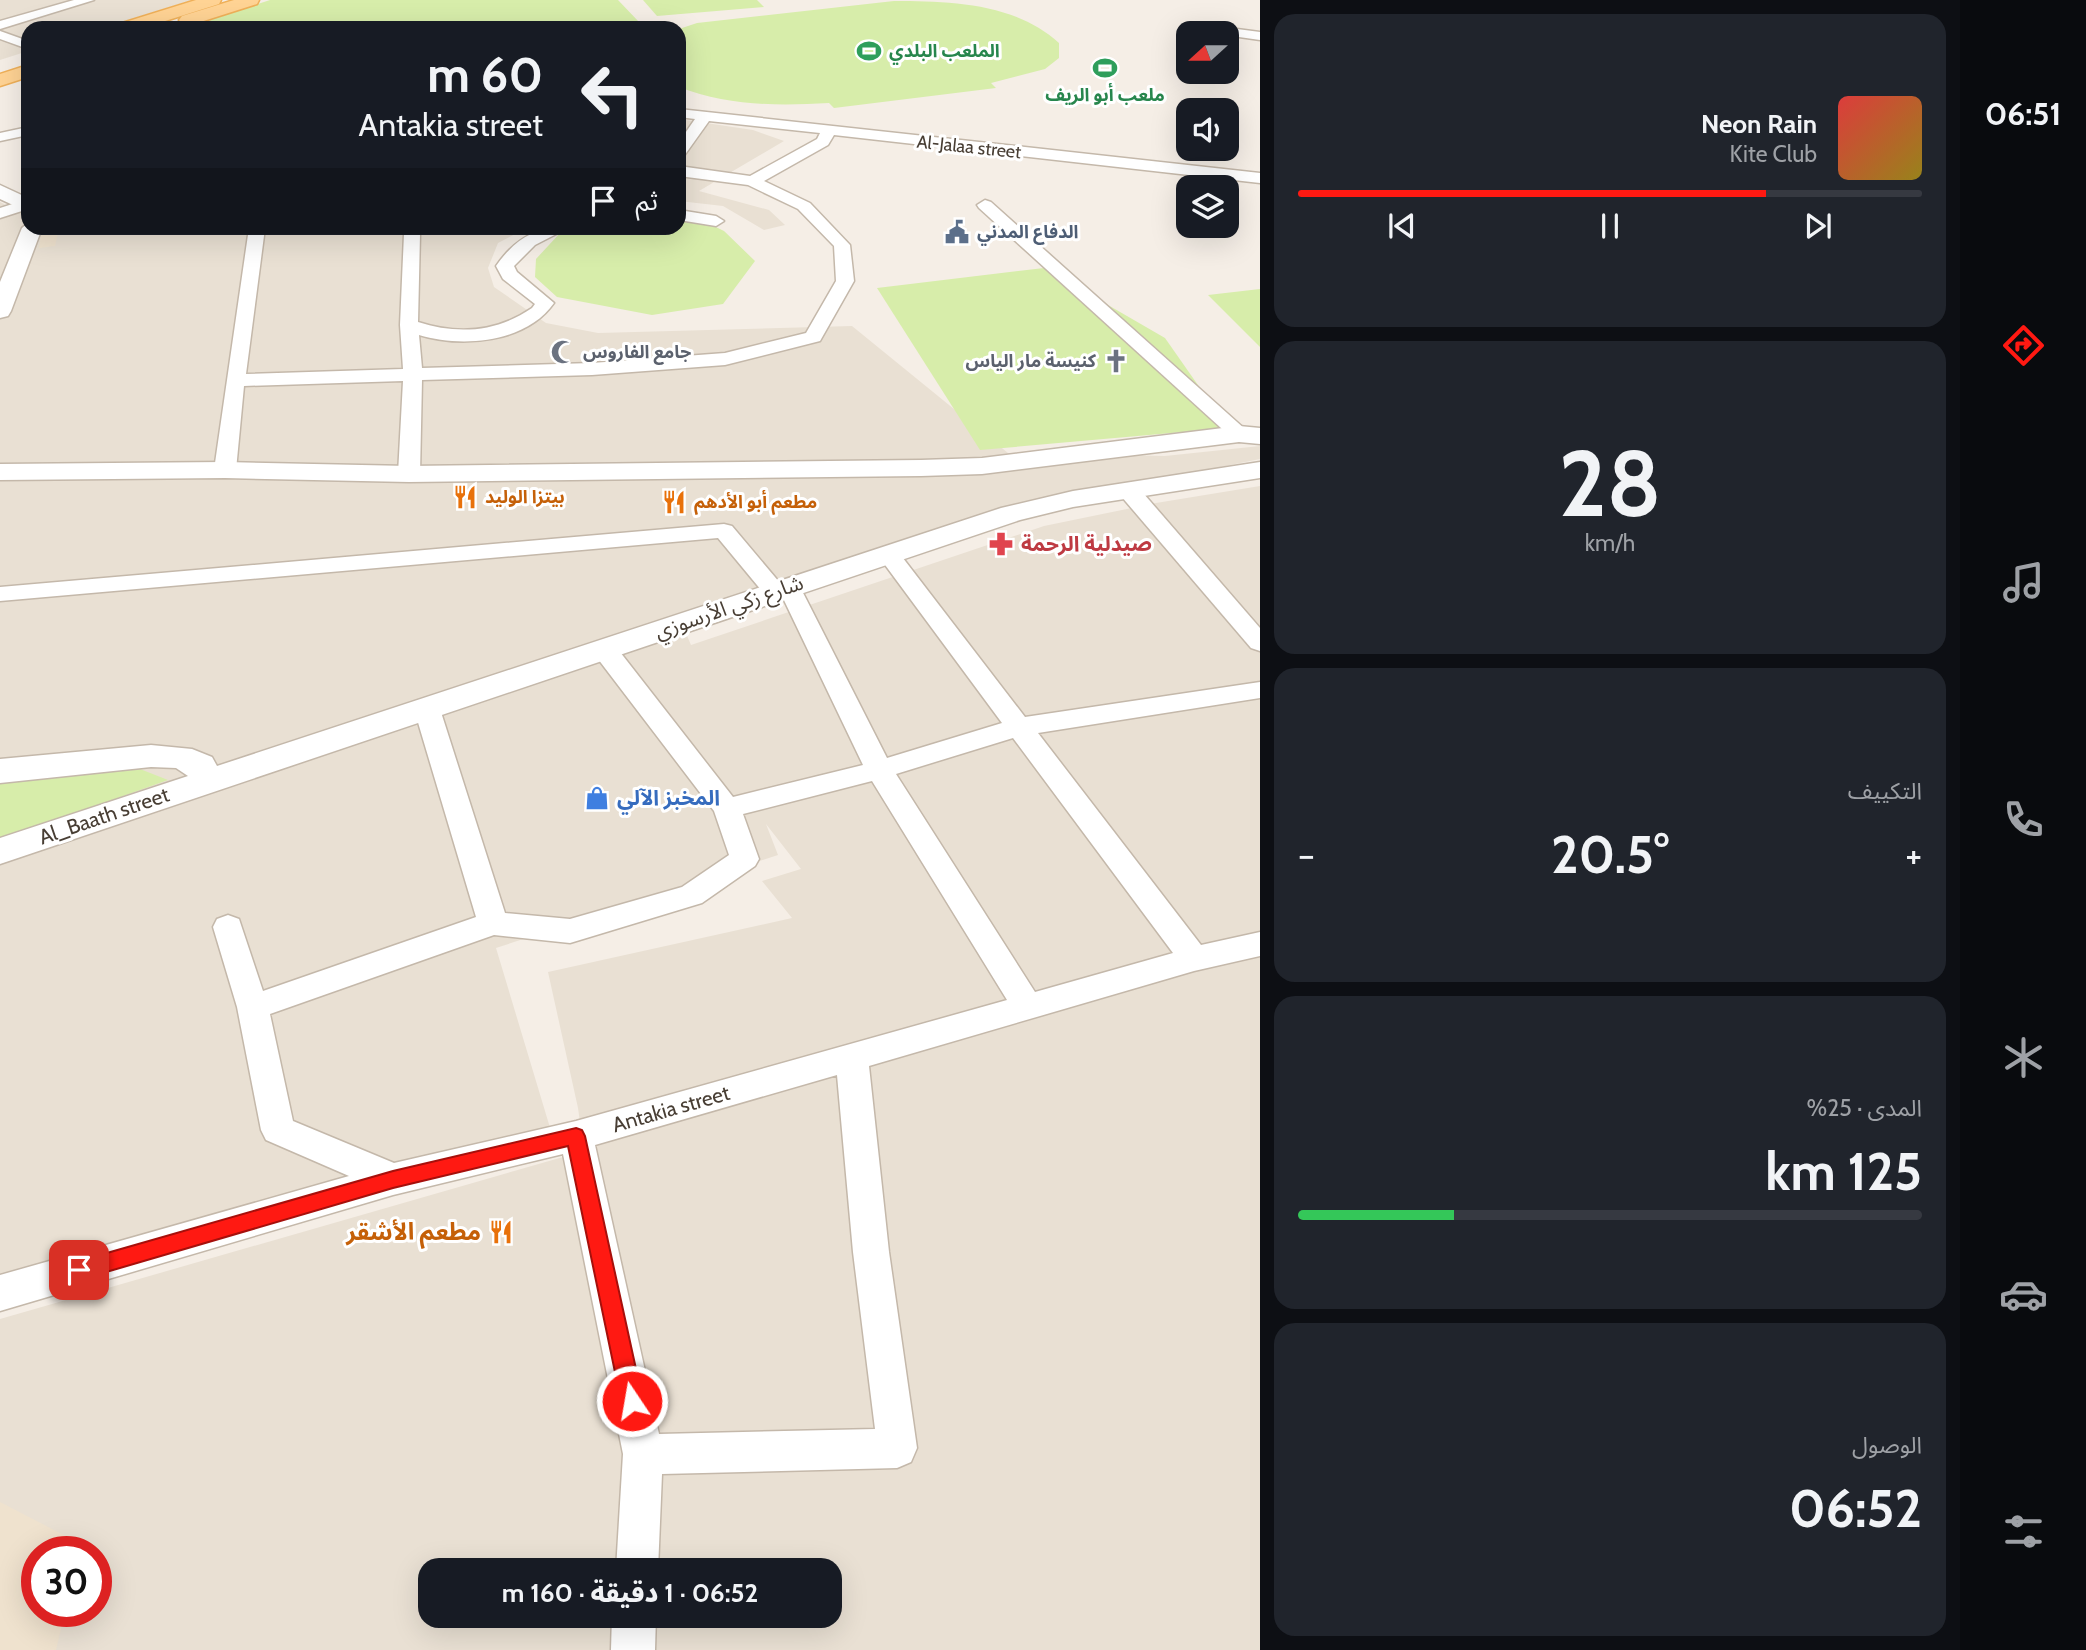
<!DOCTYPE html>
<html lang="ar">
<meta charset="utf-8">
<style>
:root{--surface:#171b24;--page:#20242c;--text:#f1f3f6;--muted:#9ea1a6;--line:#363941;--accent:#ff1912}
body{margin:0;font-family:Cabin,"Noto Sans Arabic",sans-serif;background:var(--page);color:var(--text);direction:rtl;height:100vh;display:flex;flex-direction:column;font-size:26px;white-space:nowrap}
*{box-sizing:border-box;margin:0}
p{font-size:23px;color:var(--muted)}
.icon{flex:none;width:38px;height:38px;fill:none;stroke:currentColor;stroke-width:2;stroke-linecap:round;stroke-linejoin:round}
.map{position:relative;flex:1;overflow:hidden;direction:ltr}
.side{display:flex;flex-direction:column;gap:14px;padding:14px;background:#0d0f14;width:700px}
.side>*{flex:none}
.banner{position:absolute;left:21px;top:21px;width:665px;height:214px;border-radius:21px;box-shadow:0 7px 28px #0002;direction:rtl;background:#171b24;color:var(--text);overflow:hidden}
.needle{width:46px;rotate:249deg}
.buttons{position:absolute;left:1176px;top:21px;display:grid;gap:14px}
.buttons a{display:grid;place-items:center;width:63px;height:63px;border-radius:14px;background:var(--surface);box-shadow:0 7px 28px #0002;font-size:35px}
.speed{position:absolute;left:21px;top:1536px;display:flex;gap:14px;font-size:35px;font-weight:700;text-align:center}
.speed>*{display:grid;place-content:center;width:91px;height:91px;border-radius:50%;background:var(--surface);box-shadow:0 7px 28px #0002;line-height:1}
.speed .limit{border:10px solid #d22;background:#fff;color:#111}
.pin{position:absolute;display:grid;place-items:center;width:60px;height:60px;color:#fff;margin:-30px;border-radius:14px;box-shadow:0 4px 10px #0006}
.me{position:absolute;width:77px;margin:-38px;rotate:348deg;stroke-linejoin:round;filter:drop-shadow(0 0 5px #0008)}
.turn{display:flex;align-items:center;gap:24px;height:147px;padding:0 28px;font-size:32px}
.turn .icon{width:91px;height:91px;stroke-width:2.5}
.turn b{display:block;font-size:49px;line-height:60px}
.then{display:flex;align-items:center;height:66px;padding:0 28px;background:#0003;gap:14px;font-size:26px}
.big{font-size:52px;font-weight:800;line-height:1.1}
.side .widget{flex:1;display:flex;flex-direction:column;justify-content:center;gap:10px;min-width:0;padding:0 24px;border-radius:21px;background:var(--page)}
.side .dial{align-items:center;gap:0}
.dial b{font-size:91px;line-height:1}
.song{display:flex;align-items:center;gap:21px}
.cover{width:84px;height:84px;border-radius:10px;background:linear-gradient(135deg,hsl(0 70% 55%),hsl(50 70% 35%))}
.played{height:7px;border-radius:4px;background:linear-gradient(90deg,var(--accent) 75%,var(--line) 75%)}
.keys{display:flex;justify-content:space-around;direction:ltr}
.heat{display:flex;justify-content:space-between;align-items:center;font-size:38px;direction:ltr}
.charge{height:10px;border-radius:5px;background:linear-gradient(90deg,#34c759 25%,var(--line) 0)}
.trip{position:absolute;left:418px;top:1558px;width:424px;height:70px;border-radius:21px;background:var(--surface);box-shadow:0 7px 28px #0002;font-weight:800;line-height:70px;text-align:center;direction:rtl}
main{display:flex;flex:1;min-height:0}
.menu{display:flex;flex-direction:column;width:126px;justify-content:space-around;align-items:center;background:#090b0e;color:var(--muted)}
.menu .icon{width:49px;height:49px}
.menu .selected{color:var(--accent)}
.menu b{font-size:32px;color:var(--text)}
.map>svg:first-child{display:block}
.residential{fill:#e9e0d3;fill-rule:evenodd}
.education{fill:#efe2ce}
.green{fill:#d7edaa}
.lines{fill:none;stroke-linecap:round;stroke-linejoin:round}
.minor-casing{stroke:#c4b8aa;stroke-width:3}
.tertiary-casing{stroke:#c4b8aa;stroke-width:3}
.primary-casing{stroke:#efb059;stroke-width:3}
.minor{fill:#fff;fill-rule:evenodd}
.tertiary{fill:#fff;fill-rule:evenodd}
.primary{fill:#ffd394;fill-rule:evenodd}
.route{fill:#ff1912;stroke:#a6100c;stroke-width:2}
.labels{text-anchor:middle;stroke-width:6;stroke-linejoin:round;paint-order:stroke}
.far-leisure-label{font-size:18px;font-weight:bold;fill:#27864d;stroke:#fff;text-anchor:start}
.far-street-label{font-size:18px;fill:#483e34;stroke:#fff}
.far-service-label{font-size:18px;font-weight:bold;fill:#4e5e75;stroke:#fff;text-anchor:start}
.far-worship-label{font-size:18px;font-weight:bold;fill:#5b616d;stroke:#fff;text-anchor:start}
.far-food-label{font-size:18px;font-weight:bold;fill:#c56008;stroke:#fff;text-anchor:start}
.health-label{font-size:21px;font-weight:bold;fill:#be3a42;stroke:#fff;text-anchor:start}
.street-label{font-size:21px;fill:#483e34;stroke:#fff}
.shop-label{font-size:21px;font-weight:bold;fill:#366cbe;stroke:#fff;text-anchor:start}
.near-food-label{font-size:24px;font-weight:bold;fill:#c56008;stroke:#fff;text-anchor:end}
</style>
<main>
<nav class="menu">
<b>06:51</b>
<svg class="icon selected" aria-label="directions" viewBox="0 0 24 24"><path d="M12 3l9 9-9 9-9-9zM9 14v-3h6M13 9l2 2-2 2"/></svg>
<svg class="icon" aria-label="music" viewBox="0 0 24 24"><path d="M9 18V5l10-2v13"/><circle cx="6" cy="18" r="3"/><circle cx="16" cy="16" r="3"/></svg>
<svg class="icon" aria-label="phone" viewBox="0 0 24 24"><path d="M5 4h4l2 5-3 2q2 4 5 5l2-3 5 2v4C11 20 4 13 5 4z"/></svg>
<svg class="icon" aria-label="climate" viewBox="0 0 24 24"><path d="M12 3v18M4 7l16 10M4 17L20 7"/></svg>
<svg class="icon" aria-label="car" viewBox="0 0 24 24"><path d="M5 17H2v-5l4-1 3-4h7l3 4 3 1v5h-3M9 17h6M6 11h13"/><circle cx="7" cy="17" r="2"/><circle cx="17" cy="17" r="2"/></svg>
<svg class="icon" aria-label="filters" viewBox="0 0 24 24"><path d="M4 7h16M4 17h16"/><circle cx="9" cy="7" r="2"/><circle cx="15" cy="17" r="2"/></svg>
</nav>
<section class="side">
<div class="widget">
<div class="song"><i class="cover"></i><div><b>Neon Rain</b><p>Kite Club</p></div></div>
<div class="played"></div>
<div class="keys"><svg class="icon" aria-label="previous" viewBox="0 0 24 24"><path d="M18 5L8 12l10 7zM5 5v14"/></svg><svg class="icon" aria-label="pause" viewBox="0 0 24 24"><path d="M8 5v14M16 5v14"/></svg><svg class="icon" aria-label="next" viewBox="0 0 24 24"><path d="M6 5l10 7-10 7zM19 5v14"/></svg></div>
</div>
<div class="widget dial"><b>28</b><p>km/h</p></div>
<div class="widget"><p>التكييف</p>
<div class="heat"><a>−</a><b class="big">20.5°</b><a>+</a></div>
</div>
<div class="widget"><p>المدى · 25%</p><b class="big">125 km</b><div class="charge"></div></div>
<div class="widget"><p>الوصول</p><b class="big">06:52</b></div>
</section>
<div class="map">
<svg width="1260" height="1650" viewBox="0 0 1260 1650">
<rect width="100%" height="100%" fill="#f5eee6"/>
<!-- residential -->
<g class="residential">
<polygon points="0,0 192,0 102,28 28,28 28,51 0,60"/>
<polygon points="679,119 753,130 784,141 699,191 769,210 785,225 764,230 723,206 679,201"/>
<path d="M28 201V228H277L278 231 279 228H527L498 243 488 268 494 287 546 323 598 333 852 326 1008 453 1165 456 1260 446V459L1017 508 684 629 691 645 1044 526 1156 503 1260 486V1650H0V1319L584 1151 578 1108 548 972 792 918 762 881 801 869 766 824 778 855 496 948 551 1131 0 1276V202L6 205ZM37 1552H96V1612H37ZM430 1570H830V1615H430Z"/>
</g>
<!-- education -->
<g class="education">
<polygon points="47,228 152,228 58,233 55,246 39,248 42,229"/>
<polygon points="0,1502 81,1544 79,1552 37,1552 37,1612 65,1612 56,1650 0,1650"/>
</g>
<!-- green -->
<g class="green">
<polygon points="270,0 618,0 639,22 647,22 642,28 186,28"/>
<polygon points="643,0 757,0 764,7 657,16"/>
<path d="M894 1C951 1 1015 3 1059 43V58L1045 69 991 83 996 88 834 108 829 103C778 106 727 106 679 87V29L697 23Z"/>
<polygon points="679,209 724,231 755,261 723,304 652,315 557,297 535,277 536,259 561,232 572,228 679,228"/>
<polygon points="1044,268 1165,338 1228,428 980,450 877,288"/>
<polygon points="1260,289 1260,347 1208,295"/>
<polygon points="140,769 168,780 0,840 0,782"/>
</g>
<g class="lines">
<!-- minor casing -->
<g class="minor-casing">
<g id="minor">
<polygon points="74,0 94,0 0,29 0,21"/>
<polygon points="1237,29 1260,32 1260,40 1232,36 1232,30"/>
<polygon points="0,31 28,41 28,49 0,39"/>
<path d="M679 109 1260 173V183L834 135 828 145 764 181 810 203 850 245 854 281 820 341 725 365 592 375 422 380 420 474 417 479H401L398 474 403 381 244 386 236 470 233 475H217L214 470 249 228H265L246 374 403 369 400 325 404 234 408 228H424L420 234 418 322C458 335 497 332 532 308L535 304 503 279 496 266C514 240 537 225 568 228L535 245 514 266 517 272 554 303C526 343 462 348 419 335L422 368 592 363 725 353 806 333 836 281 834 246 798 209 748 185 679 176V166L750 176 817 139 820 133 709 121 684 156 679 158V142L695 119 679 117Z"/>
<polygon points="28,127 28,135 0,141 0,133"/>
<polygon points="28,199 28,209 0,218 0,208"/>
<polygon points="985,200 991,202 1246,430 1249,434 1246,438 1232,438 979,208 977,205"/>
<polygon points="679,210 716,216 724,221 716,226 679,220"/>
<polygon points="1129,485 1137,486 1260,628 1260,651 1251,648 1121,496 1118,491 1121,486"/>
<path d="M724 524 732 526 780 583 789 579 797 581 887 758 1002 723 877 554 880 549H896L1025 717 1260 682V698L1038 733 1201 945 1260 932V956L1194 971 869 1066 889 1252 917 1448 911 1462 897 1468 662 1474 658 1570H616L623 1454 563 1154 393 1195 0 1311V1275L349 1176 266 1140 261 1130 237 1007 213 927 217 919 228 915 239 919 263 991 476 917 414 709 418 703 427 700 436 703 440 709 505 913 570 919 682 887 729 855 714 811 595 655 592 649 595 643 604 641 613 643 733 797 863 765 782 596H766L718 538 0 601V587ZM1013 738 1173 953 1035 992 896 774ZM872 781 1007 1000 576 1121 394 1163 293 1121 270 1014 494 935 570 943 692 906 702 903 755 866 759 859 743 814ZM837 1075 853 1252 875 1429 659 1434 595 1145Z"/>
<polygon points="612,1615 656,1615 655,1650 611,1650"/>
</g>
</g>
<!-- tertiary casing -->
<g class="tertiary-casing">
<g id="tertiary">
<polygon points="0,185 28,198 28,212 0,199"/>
<polygon points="28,223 28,228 42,228 11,311 8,316 0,318 0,282 22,228"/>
<polygon points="1239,426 1260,428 1260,444 1239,442 982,474 921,476 409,482 225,478 0,480 0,464 225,462 409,466 921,460 982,458"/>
<polygon points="1260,462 1260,478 1073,507 1020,520 0,864 0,838 188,776 176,768 151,767 0,783 0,759 151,745 192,749 212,757 217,766 1001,508 1073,491"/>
</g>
</g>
<!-- primary casing -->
<g class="primary-casing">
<g id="primary">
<polygon points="196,0 221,0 219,4 143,28 116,28 119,24"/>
<polygon points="234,0 259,0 257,4 194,24 182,24 179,20 182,16"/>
<polygon points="28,65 28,77 0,86 0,74"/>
</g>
</g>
<!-- minor -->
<use href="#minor" class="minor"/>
<!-- tertiary -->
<use href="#tertiary" class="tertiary"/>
<!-- primary -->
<use href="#primary" class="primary"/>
</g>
<!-- route -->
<polygon class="route" points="576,1128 582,1130 585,1136 643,1401 640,1409 632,1412 624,1409 621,1401 568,1146 393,1188 79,1280 71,1277 68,1270 71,1264 79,1261 393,1171"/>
<!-- icons -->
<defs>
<g id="stadium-bare" transform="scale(1.89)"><path d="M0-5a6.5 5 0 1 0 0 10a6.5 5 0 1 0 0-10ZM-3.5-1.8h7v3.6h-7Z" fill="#2e9e5b" stroke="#fff" stroke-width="2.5" paint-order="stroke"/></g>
<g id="civic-bare" transform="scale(1.89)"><path d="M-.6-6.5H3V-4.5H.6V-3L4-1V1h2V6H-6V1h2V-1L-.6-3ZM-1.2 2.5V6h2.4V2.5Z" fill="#5c6f8a" stroke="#fff" stroke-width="2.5" paint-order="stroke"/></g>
<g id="mosque-bare" transform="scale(1.89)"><path d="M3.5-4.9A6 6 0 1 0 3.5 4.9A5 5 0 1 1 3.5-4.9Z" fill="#6b7280" stroke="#fff" stroke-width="2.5" paint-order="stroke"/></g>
<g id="church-bare" transform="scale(1.89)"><path d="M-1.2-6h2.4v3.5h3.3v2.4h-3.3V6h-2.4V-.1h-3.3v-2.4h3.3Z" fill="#6b7280" stroke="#fff" stroke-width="2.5" paint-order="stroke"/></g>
<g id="restaurant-bare" transform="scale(1.89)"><path d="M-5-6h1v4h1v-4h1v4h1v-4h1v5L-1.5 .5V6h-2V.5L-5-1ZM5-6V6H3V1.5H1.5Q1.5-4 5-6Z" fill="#e8710a" stroke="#fff" stroke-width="2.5" paint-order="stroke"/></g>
<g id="pharmacy-bare" transform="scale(1.89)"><path d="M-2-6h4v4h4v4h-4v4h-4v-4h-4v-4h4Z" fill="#e0444e" stroke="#fff" stroke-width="2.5" paint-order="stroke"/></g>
<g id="shop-bare" transform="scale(1.89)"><path d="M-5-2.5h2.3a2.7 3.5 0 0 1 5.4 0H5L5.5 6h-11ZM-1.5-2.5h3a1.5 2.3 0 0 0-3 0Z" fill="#3f7fe0" stroke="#fff" stroke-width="2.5" paint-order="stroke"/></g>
</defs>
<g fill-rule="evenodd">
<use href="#stadium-bare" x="869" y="51"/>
<use href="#stadium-bare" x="1105" y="68"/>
<use href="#civic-bare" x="957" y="232"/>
<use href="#mosque-bare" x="563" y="352"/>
<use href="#church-bare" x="1116" y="361"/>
<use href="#restaurant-bare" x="465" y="497"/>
<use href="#restaurant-bare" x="674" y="502"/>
<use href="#pharmacy-bare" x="1001" y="544"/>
<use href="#shop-bare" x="597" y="798"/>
<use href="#restaurant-bare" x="501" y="1232"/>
</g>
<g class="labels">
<!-- far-leisure labels -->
<g class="far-leisure-label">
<text x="889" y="57">الملعب البلدي</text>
<text x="1105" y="101" text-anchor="middle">ملعب أبو الريف</text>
</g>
<!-- far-street labels -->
<g class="far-street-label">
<text transform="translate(969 147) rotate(6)" y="6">Al-Jalaa street</text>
</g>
<!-- far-service labels -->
<g class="far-service-label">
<text x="977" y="238">الدفاع المدني</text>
</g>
<!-- far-worship labels -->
<g class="far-worship-label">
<text x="583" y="358">جامع الفاروس</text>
<text x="1096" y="367" text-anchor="end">كنيسة مار الياس</text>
</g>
<!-- far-food labels -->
<g class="far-food-label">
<text x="485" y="503">بيتزا الوليد</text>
<text x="694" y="508">مطعم أبو الأدهم</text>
</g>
<!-- health labels -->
<g class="health-label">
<text x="1021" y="551">صيدلية الرحمة</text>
</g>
<!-- street labels -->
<g class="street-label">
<text transform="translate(729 607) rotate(-19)" y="7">شارع زكي الأرسوزي</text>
<text transform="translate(104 816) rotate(-19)" y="7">Al_Baath street</text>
<text transform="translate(671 1109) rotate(-16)" y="7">Antakia street</text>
</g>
<!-- shop labels -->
<g class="shop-label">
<text x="617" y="805">المخبز الآلي</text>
</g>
<!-- near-food labels -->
<g class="near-food-label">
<text x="481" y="1240">مطعم الأشقر</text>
</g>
</g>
</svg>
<div class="buttons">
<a><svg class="needle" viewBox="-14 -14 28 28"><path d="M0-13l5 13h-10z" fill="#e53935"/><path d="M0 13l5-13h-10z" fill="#9ea1a6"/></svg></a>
<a><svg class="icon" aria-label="sound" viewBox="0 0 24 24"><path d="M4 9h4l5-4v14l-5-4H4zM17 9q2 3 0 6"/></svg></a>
<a><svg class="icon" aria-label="layers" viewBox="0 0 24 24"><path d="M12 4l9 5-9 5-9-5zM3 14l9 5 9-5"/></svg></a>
</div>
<div class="speed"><div class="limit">30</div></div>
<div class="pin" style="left:79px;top:1270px;background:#d93025"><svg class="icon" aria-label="arrive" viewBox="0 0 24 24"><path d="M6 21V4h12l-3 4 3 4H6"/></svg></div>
<svg class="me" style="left:632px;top:1401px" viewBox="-20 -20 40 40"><circle r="17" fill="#ff1912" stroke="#fff" stroke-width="3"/><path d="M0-11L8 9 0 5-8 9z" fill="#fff"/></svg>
<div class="trip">06:52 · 1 دقيقة · 160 m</div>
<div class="banner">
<div class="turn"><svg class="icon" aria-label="left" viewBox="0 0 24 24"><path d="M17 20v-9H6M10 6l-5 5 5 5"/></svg><div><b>60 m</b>Antakia street</div></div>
<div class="then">ثم<svg class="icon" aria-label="arrive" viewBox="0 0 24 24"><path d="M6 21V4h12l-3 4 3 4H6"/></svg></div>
</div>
</div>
</main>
